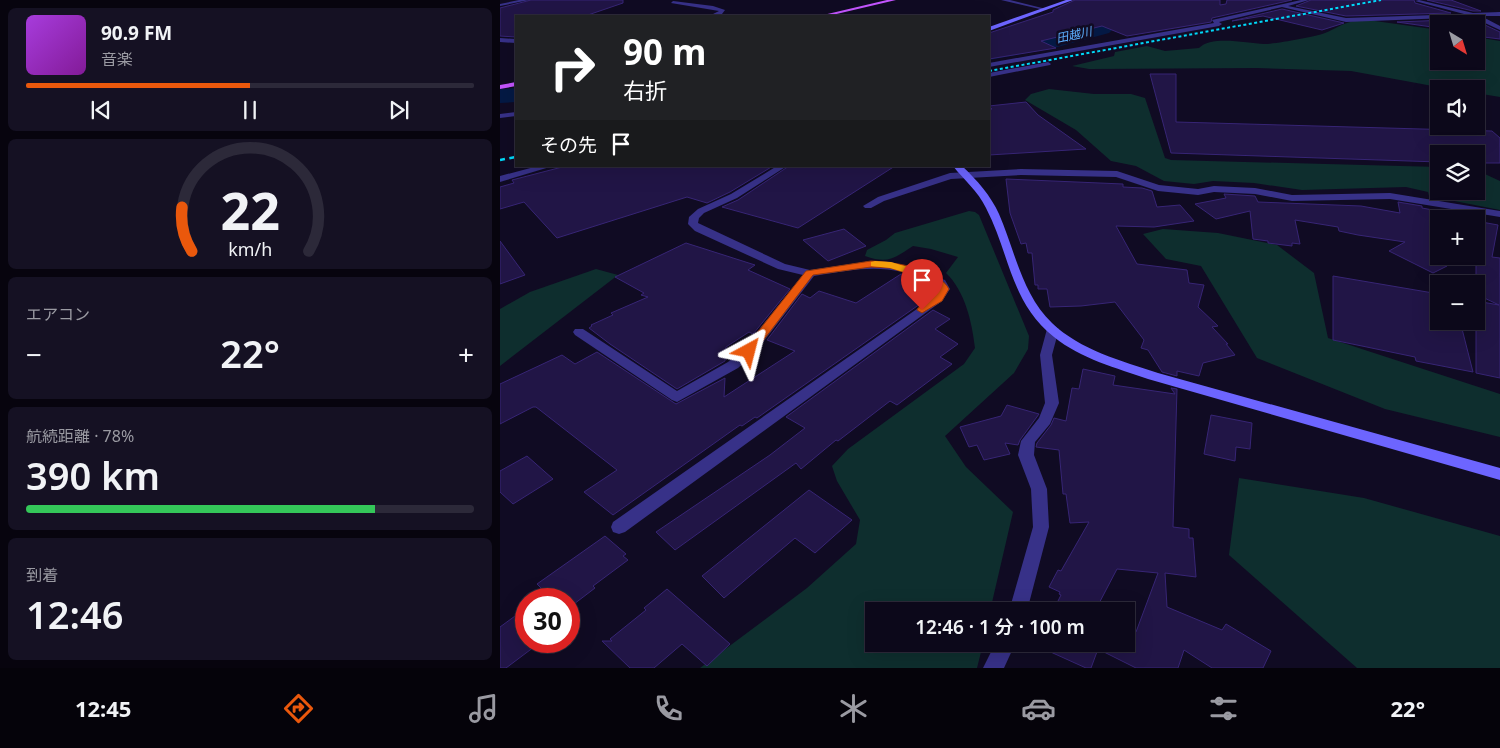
<!DOCTYPE html>
<html lang="ja">
<meta charset="utf-8">
<style>
:root{--surface:#0c081a;--page:#151123;--text:#f1f3f6;--muted:#9a9aa2;--line:#2c2939;--accent:#ea580c}
body{margin:0;font-family:"Noto Sans","Noto Sans JP",sans-serif;background:var(--page);color:var(--text);height:100vh;display:flex;flex-direction:column;font-size:19px;white-space:nowrap}
*{box-sizing:border-box;margin:0}
p{font-size:16px;color:var(--muted)}
.icon{flex:none;width:28px;height:28px;fill:none;stroke:currentColor;stroke-width:2;stroke-linecap:round;stroke-linejoin:round}
.map{position:relative;flex:1;overflow:hidden}
.sheet{display:flex;flex-direction:column;gap:8px;padding:8px;background:#07040e;width:500px}
.sheet>*{flex:none}
.banner{position:absolute;left:15px;top:15px;width:475px;height:152px;border-radius:0px;box-shadow:0 5px 20px #0002,0 0 0 1px var(--line);background:#202124;color:#fff;overflow:hidden}
.needle{width:32px;rotate:142deg}
.fabs{position:absolute;left:930px;top:15px;display:grid;gap:10px}
.fabs a{display:grid;place-items:center;width:55px;height:55px;border-radius:0px;background:var(--surface);box-shadow:0 5px 20px #0002,0 0 0 1px var(--line);font-size:25px}
.speed{position:absolute;left:15px;top:588px;display:flex;gap:10px;font-size:25px;font-weight:700;text-align:center}
.speed>*{display:grid;place-content:center;width:65px;height:65px;border-radius:50%;background:var(--surface);box-shadow:0 5px 20px #0002,0 0 0 1px var(--line);line-height:1}
.speed .limit{border:8px solid #d22;background:#fff;color:#111}
.pin{position:absolute;display:grid;place-items:center;width:42px;height:42px;color:#fff;margin:-51px -21px;border-radius:50% 50% 50% 0;rotate:-45deg;box-shadow:0 0 5px #0007}
.pin .icon{rotate:45deg}
.me{position:absolute;width:55px;margin:-28px;rotate:38deg;stroke-linejoin:round;filter:drop-shadow(0 0 4px #0008)}
.turn{display:flex;align-items:center;gap:18px;height:105px;padding:0 25px;font-size:22px}
.turn .icon{width:65px;height:65px;stroke-width:2.5}
.turn b{display:block;font-size:35px;line-height:42px}
.then{display:flex;align-items:center;height:48px;padding:0 25px;background:#0003;gap:10px;font-size:19px}
.big{font-size:38px;font-weight:600;line-height:1.1}
.sheet .widget{flex:1;display:flex;flex-direction:column;justify-content:center;gap:8px;min-width:0;padding:0 18px;border-radius:8px;background:var(--page)}
.sheet .dial{align-items:center;gap:0}
.dial svg{height:130px;overflow:visible;fill:none;stroke:var(--line);stroke-width:7;stroke-linecap:round;text-anchor:middle}
.dial text{fill:var(--text);stroke:none}
.song{display:flex;align-items:center;gap:15px}
.cover{width:60px;height:60px;border-radius:8px;background:linear-gradient(135deg,hsl(280 70% 55%),hsl(290 70% 35%))}
.played{height:5px;border-radius:2px;background:linear-gradient(90deg,var(--accent) 50%,var(--line) 50%)}
.keys{display:flex;justify-content:space-around;direction:ltr}
.heat{display:flex;justify-content:space-between;align-items:center;font-size:28px;direction:ltr}
.charge{height:8px;border-radius:4px;background:linear-gradient(90deg,#34c759 78%,var(--line) 0)}
.trip{position:absolute;left:365px;top:602px;width:270px;height:50px;border-radius:0px;background:var(--surface);box-shadow:0 5px 20px #0002,0 0 0 1px var(--line);font-weight:600;line-height:50px;text-align:center}
.dock{display:flex;height:80px;justify-content:space-around;align-items:center;background:#05030a;color:var(--muted)}
.dock .icon{width:35px;height:35px}
.dock .active{color:var(--accent)}
.dock b{font-size:22px;color:var(--text)}
main{display:flex;flex:1;min-height:0}
.map>svg:first-child{display:block}
.green{fill:#0e2e2e}
.lines{fill:none;stroke-linecap:round;stroke-linejoin:round}
.river{fill:#041944;fill-rule:evenodd}
.building{fill:#211546;stroke:#372575}
.street{fill:#373188;fill-rule:evenodd}
.secondary{fill:#6d65ff;fill-rule:evenodd}
.primary{fill:#c455ff;fill-rule:evenodd}
.rail-far1{stroke:#00d9f9;stroke-width:2;stroke-dasharray:3 2.5;stroke-linecap:butt}
.rail{stroke:#00d9f9;stroke-width:2.5;stroke-dasharray:5 4.5;stroke-linecap:butt}
.route{fill:#ea580c;stroke:#983908}
.slow{fill:#f59e0b}
.labels{text-anchor:middle;stroke-width:5;stroke-linejoin:round;paint-order:stroke}
.far-water-label{font-size:12px;font-style:italic;fill:#5cafff;stroke:#100b23}
</style>
<main>
<section class="sheet">
<div class="widget">
<div class="song"><i class="cover"></i><div><b>90.9 FM</b><p>音楽</p></div></div>
<div class="played"></div>
<div class="keys"><svg class="icon" aria-label="previous" viewBox="0 0 24 24"><path d="M18 5L8 12l10 7zM5 5v14"/></svg><svg class="icon" aria-label="pause" viewBox="0 0 24 24"><path d="M8 5v14M16 5v14"/></svg><svg class="icon" aria-label="next" viewBox="0 0 24 24"><path d="M6 5l10 7-10 7zM19 5v14"/></svg></div>
</div>
<div class="widget dial"><svg viewBox="0 0 100 80">
<path d="M14 69A42 42 0 1 1 86 69"/>
<path d="M14 69A42 42 0 0 1 8 42" stroke="#ea580c"/>
<text x="50" y="56" font-size="32" font-weight="700">22</text>
<text x="50" y="72" font-size="11">km/h</text>
</svg></div>
<div class="widget"><p>エアコン</p>
<div class="heat"><a>−</a><b class="big">22°</b><a>+</a></div>
</div>
<div class="widget"><p>航続距離 · 78%</p><b class="big">390 km</b><div class="charge"></div></div>
<div class="widget"><p>到着</p><b class="big">12:46</b></div>
</section>
<div class="map">
<svg width="1000" height="668" viewBox="0 0 1000 668">
<rect width="100%" height="100%" fill="#100b23"/>
<!-- green -->
<g class="green">
<path d="M854 21H875L939 30V61H976V37L1000 41V97L976 93V89H949L851 71 757 68 589 69 572 66 614 56 615 52 647 46 665 51 699 48C711 35 747 43 764 44 775 44 814 37 825 33 835 29 843 23 854 21Z"/>
<polygon points="549,89 594,94 631,94 645,98 665,158 671,160 939,167 939,191 976,191 976,170 1000,181 1000,210 929,196 928,192 906,187 802,190 754,183 713,181 694,184 664,181 636,166 611,161 576,130 525,100 531,94"/>
<path d="M469 211 475 212 479 215 529 336 528 349 514 373 445 436 466 467 513 512 490 611H374V644H483L477 668H200L307 588 356 544 360 520 337 481 332 466 348 449 464 364 475 348C472 322 465 291 446 273L458 257 431 249 413 246C393 259 388 264 365 256L367 250 386 240 395 233Z"/>
<polygon points="663,229 718,233 777,245 814,273 828,338 1000,394 1000,437 885,409 757,358 701,266 666,259 643,234"/>
<polygon points="96,269 118,275 0,366 0,309 30,292"/>
<polygon points="739,478 864,498 1000,536 1000,668 857,668 729,555"/>
</g>
<g class="lines">
<!-- river -->
<g class="river">
<path d="M628 0H665L663 4C655 6 647 8 639 9 626 11 614 9 602 15L612 21 615 27 609 33 554 48 489 60V48L553 36 593 26 588 22 584 14C593 1 614 0 628 0Z"/>
<polygon points="16,88 16,102 0,103 0,89"/>
</g>
</g>
<!-- building -->
<g class="building">
<polygon points="31,0 123,0 123,3 85,16 16,16 16,37 0,36 0,8"/>
<polygon points="575,0 720,0 720,5 726,4 727,0 792,0 712,18 711,22 627,36 602,26 541,41 556,48 489,59 489,33 553,12 553,10"/>
<polygon points="811,0 914,0 915,3 951,13 846,16 796,6"/>
<polygon points="927,0 951,0 981,11 973,11"/>
<polygon points="782,9 844,23 822,30 763,16 732,21"/>
<polygon points="972,19 1000,32 1000,39 976,36 976,24 939,24 939,28 897,22"/>
<polygon points="650,74 676,74 676,122 992,131 1000,138 1000,163 976,163 976,154 939,154 939,162 671,153"/>
<polygon points="526,102 538,115 586,149 489,155 489,110 492,109 489,106"/>
<polygon points="66,166 273,166 230,192 207,203 187,197 57,238 24,202 0,209 0,187 14,183 12,180"/>
<polygon points="289,166 395,166 298,228 222,207 238,200"/>
<polygon points="506,179 623,184 623,187 642,188 652,191 657,207 680,205 694,221 654,227 616,226 637,264 687,270 689,283 704,285 698,307 718,326 712,327 728,344 726,344 735,355 703,363 699,376 677,371 677,376 662,372 648,350 641,348 644,340 615,302 581,306 550,307 547,289 538,289 538,285 535,285 532,253 528,253 526,243 521,244 510,213"/>
<polygon points="724,194 755,196 758,202 861,206 900,213 898,202 922,206 922,208 933,210 939,234 939,256 944,256 947,266 933,273 889,251 905,242 858,235 839,231 838,227 795,220 800,244 792,243 792,246 768,243 768,241 753,239 750,211 716,219 695,204 726,198"/>
<polygon points="976,221 998,225 992,257 1000,258 1000,378 976,373 976,301 999,305 976,294"/>
<polygon points="344,229 366,246 328,261 303,240"/>
<polygon points="0,241 25,275 0,284"/>
<polygon points="186,243 255,265 248,270 290,289 253,334 249,332 226,347 225,361 177,389 110,344 89,328 92,326 91,325 113,315 111,313 148,297 141,295 144,293 115,277"/>
<polygon points="422,261 440,269 434,274 412,267"/>
<polygon points="401,274 426,282 420,287 429,291 414,301 420,304 257,418 255,417 242,426 240,425 113,515 84,492 117,470 36,407 33,407 0,424 0,384 62,355 75,364 97,352 176,404 225,378 224,397 295,351 267,340 302,294 310,298 319,291 356,303"/>
<polygon points="833,276 939,294 939,321 960,321 973,372 916,361 915,357 833,340"/>
<polygon points="433,310 450,319 435,329 458,344 440,357 452,364 397,405 390,401 338,441 336,440 301,469 296,463 175,550 156,532 270,455 305,428 286,417"/>
<polygon points="583,369 615,376 613,385 675,394 671,388 677,389 673,527 689,529 689,538 693,538 696,577 665,573 667,607 722,630 726,624 771,651 763,668 712,668 684,650 678,668 636,668 598,649 591,668 586,668 544,649 546,645 544,644 626,644 626,628 636,632 658,573 617,569 595,611 553,611 561,595 559,594 560,592 549,587 558,570 561,571 589,522 570,523 566,494 563,494 559,450 536,447 537,443 551,425 554,418 566,421 572,388 579,389"/>
<polygon points="507,405 539,414 520,440 518,445 505,443 510,454 484,460 477,445 469,447 460,427 501,416"/>
<polygon points="711,415 752,423 750,449 736,447 735,461 704,454"/>
<polygon points="27,456 53,479 13,504 0,492 0,471"/>
<polygon points="309,490 352,520 315,553 295,538 224,598 202,576"/>
<polygon points="105,536 126,554 123,556 128,560 93,586 95,588 74,604 69,599 52,599 37,584"/>
<polygon points="167,589 230,644 207,666 182,644 154,668 130,668 102,641 112,641 110,639 146,610 144,608"/>
<polygon points="26,608 26,641 42,641 6,668 0,668 0,627"/>
</g>
<g class="lines">
<!-- street -->
<g class="street">
<polygon points="19,0 29,0 0,6 0,4"/>
<polygon points="501,0 510,0 546,9 544,10"/>
<polygon points="801,0 809,0 788,6 846,18 964,14 915,1 919,0 973,13 1000,12 1000,16 981,16 1000,26 1000,30 972,17 846,22 782,7 719,22 722,24 719,26 489,67 489,63 714,23 712,20"/>
<polygon points="173,1 213,6 225,10 222,14 209,16 219,11 171,3"/>
<polygon points="324,14 327,16 320,16 321,15"/>
<polygon points="0,38 16,39 16,43 0,42"/>
<polygon points="548,62 551,64 550,65 489,77 489,73"/>
<polygon points="16,112 16,116 0,118 0,114"/>
<polygon points="38,166 53,166 0,182 0,176"/>
<path d="M277 166H287L237 198 204 213 199 218 198 223 285 264 310 270 371 261 391 262 445 280 450 289 442 301 125 532 119 534 113 532 111 527 113 522 434 297 438 289 436 284C387 262 364 268 314 276L254 354 238 368 177 402 172 400 75 335 73 332 75 329H83L177 391 228 362 244 348 303 275 278 269 195 231 188 224 189 217 198 209 231 194Z"/>
<polygon points="521,169 617,171 659,185 698,189 714,186 755,188 792,195 890,193 1000,211 1000,217 890,199 792,201 755,194 714,192 698,195 658,191 616,177 521,175 451,179 384,201 371,208 365,208 363,206 378,197 450,173"/>
<polygon points="553,325 559,329 552,355 559,403 550,424 535,442 534,455 547,489 549,527 527,611 509,611 533,527 531,489 518,455 521,441 539,418 545,403 540,355 547,329"/>
<polygon points="495,644 515,644 504,668 483,668"/>
</g>
<!-- secondary -->
<g class="secondary">
<polygon points="566,0 573,0 489,31 489,27"/>
<path d="M453 166H462C477 180 491 196 499 214 515 251 522 294 552 323 580 350 622 361 658 373L1000 468V480L648 379C617 368 581 359 554 337 510 302 510 254 486 208 478 191 464 180 453 166Z"/>
</g>
<!-- primary -->
<g class="primary">
<polygon points="387,0 396,0 328,16 319,16"/>
<polygon points="16,82 16,86 0,89 0,85"/>
</g>
<!-- rail-far1 -->
<polyline class="rail-far1" points="489,71 881,0"/>
<!-- rail -->
<polyline class="rail" points="0,160 16,157"/>
</g>
<!-- route -->
<path class="route" d="M371 261C393 262 438 268 449 289L442 301 422 313 417 310 418 308 434 296 439 289 436 284 426 279 390 268 371 267 313 275 253 354H245L243 351 245 348 306 271Z"/>
<!-- slow -->
<polygon class="slow" points="375,261 391,262 431,274 432,276 427,279 390,268 371,266 371,262"/>
<g class="labels">
<!-- far-water labels -->
<g class="far-water-label">
<text transform="translate(574 35) rotate(-12)" y="4">田越川</text>
</g>
</g>
</svg>
<div class="fabs">
<a><svg class="needle" viewBox="-14 -14 28 28"><path d="M0-13l5 13h-10z" fill="#e53935"/><path d="M0 13l5-13h-10z" fill="#9a9aa2"/></svg></a>
<a><svg class="icon" aria-label="sound" viewBox="0 0 24 24"><path d="M4 9h4l5-4v14l-5-4H4zM17 9q2 3 0 6"/></svg></a>
<a><svg class="icon" aria-label="layers" viewBox="0 0 24 24"><path d="M12 4l9 5-9 5-9-5zM3 14l9 5 9-5"/></svg></a>
<a>+</a>
<a>−</a>
</div>
<div class="speed"><div class="limit">30</div></div>
<div class="pin" style="left:422px;top:310px;background:#d93025"><svg class="icon" aria-label="arrive" viewBox="0 0 24 24"><path d="M6 21V4h12l-3 4 3 4H6"/></svg></div>
<svg class="me" style="left:249px;top:351px" viewBox="-20 -20 40 40"><path d="M0-17L14 15 0 8-14 15z" fill="#ea580c" stroke="#fff" stroke-width="4"/></svg>
<div class="trip">12:46 · 1 分 · 100 m</div>
<div class="banner">
<div class="turn"><svg class="icon" aria-label="right" viewBox="0 0 24 24"><path d="M7 20v-9h11M14 6l5 5-5 5"/></svg><div><b>90 m</b>右折</div></div>
<div class="then">その先<svg class="icon" aria-label="arrive" viewBox="0 0 24 24"><path d="M6 21V4h12l-3 4 3 4H6"/></svg></div>
</div>
</div>
</main>
<nav class="dock">
<b>12:45</b>
<svg class="icon active" aria-label="directions" viewBox="0 0 24 24"><path d="M12 3l9 9-9 9-9-9zM9 14v-3h6M13 9l2 2-2 2"/></svg>
<svg class="icon" aria-label="music" viewBox="0 0 24 24"><path d="M9 18V5l10-2v13"/><circle cx="6" cy="18" r="3"/><circle cx="16" cy="16" r="3"/></svg>
<svg class="icon" aria-label="phone" viewBox="0 0 24 24"><path d="M5 4h4l2 5-3 2q2 4 5 5l2-3 5 2v4C11 20 4 13 5 4z"/></svg>
<svg class="icon" aria-label="climate" viewBox="0 0 24 24"><path d="M12 3v18M4 7l16 10M4 17L20 7"/></svg>
<svg class="icon" aria-label="car" viewBox="0 0 24 24"><path d="M5 17H2v-5l4-1 3-4h7l3 4 3 1v5h-3M9 17h6M6 11h13"/><circle cx="7" cy="17" r="2"/><circle cx="17" cy="17" r="2"/></svg>
<svg class="icon" aria-label="filters" viewBox="0 0 24 24"><path d="M4 7h16M4 17h16"/><circle cx="9" cy="7" r="2"/><circle cx="15" cy="17" r="2"/></svg>
<b>22°</b>
</nav>
